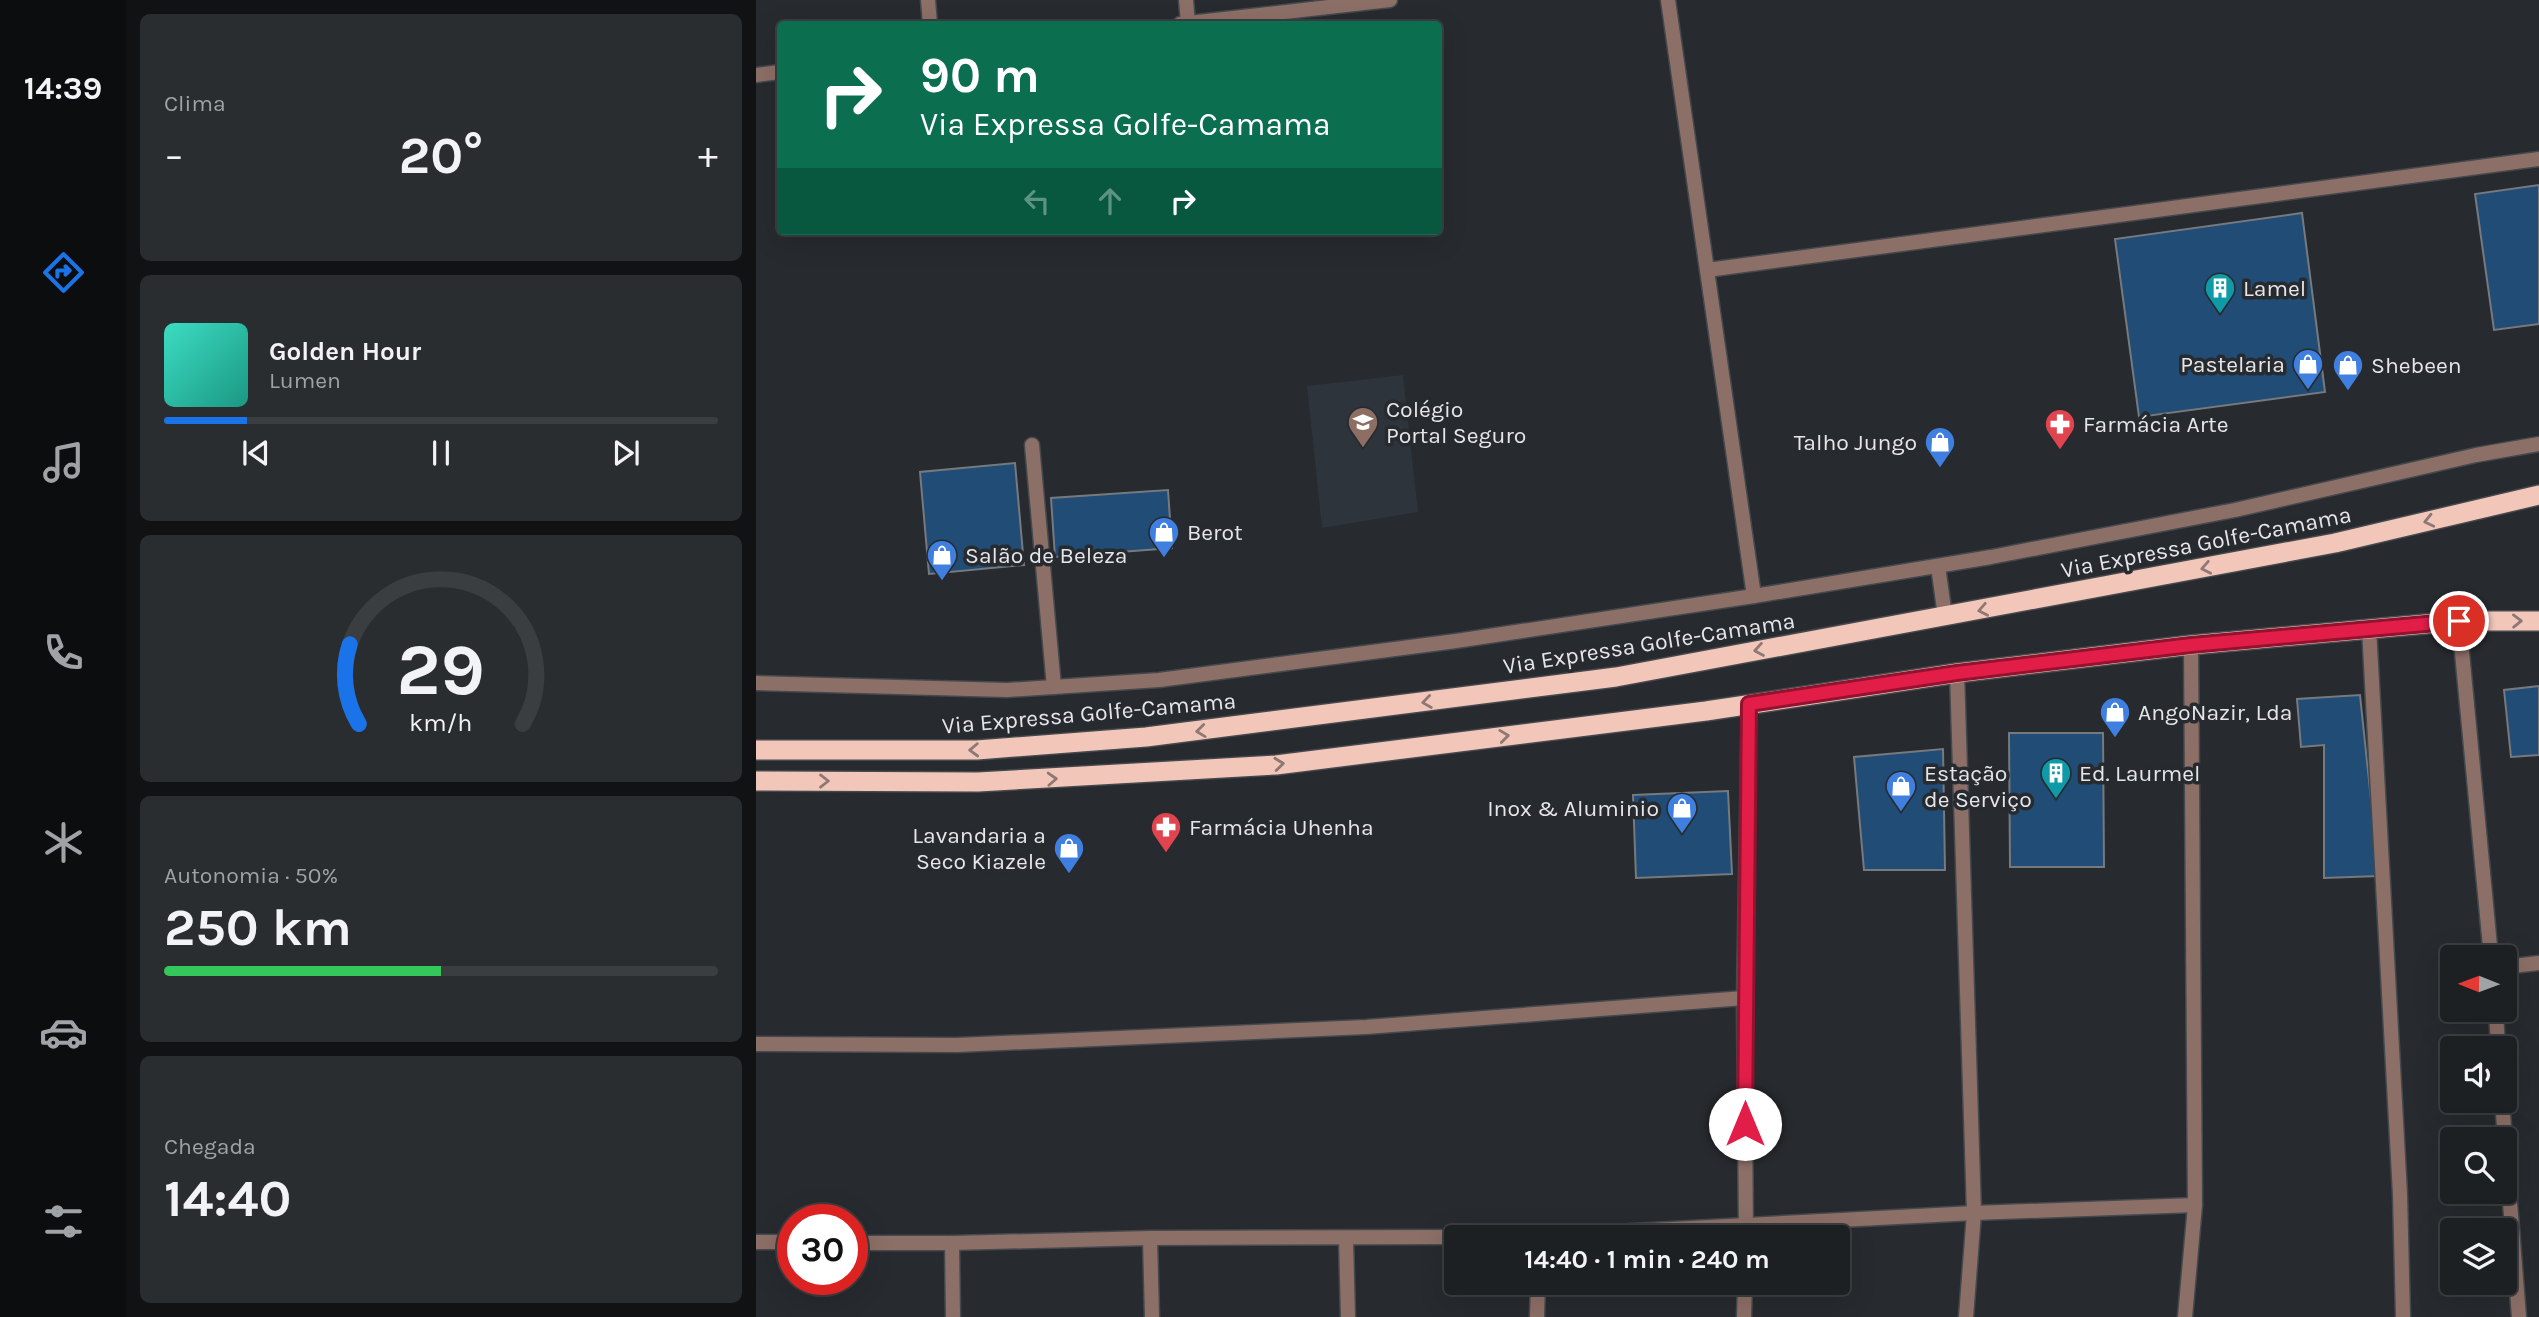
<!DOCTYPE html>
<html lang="pt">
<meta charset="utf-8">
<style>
:root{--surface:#1d2022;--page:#2a2d2f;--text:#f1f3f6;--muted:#a0a3a5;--line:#3b3e40;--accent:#1a73e8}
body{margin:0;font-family:Karla,sans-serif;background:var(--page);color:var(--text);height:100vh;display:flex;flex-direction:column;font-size:26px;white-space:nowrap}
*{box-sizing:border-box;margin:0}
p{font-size:23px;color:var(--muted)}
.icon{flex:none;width:38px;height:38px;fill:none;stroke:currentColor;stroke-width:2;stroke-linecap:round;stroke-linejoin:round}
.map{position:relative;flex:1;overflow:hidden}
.details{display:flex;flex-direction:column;gap:14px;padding:14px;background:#101213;width:630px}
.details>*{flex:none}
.guide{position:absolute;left:21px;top:21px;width:665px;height:214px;border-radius:7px;box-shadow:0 7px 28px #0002,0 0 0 2px var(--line);background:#0b6e4f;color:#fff;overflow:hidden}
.needle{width:46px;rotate:271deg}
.fabs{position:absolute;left:1684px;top:945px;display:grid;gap:14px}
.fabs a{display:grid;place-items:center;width:77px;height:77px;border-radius:7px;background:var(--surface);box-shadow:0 7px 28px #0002,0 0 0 2px var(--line);font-size:35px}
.speed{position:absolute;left:21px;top:1204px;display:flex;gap:14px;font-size:35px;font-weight:700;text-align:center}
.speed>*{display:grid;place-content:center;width:91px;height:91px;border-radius:50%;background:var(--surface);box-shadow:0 7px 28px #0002,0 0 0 2px var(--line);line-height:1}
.speed .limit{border:10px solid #d22;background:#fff;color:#111}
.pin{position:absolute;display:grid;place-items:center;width:60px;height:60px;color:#fff;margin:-30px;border:4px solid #fff;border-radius:50%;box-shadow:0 2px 7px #0007}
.me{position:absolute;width:77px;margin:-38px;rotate:0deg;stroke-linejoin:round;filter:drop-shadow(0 0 5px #0008)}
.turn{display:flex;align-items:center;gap:24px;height:147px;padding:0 28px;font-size:32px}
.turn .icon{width:91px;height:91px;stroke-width:2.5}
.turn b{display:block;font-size:49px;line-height:60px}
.lanes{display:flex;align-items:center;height:66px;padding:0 28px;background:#0003;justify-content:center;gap:35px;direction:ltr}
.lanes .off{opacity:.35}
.big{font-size:52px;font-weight:700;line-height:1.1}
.details .widget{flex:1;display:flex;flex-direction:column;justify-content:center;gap:10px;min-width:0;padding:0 24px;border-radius:10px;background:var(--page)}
.details .dial{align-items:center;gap:0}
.dial svg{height:182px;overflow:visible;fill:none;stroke:var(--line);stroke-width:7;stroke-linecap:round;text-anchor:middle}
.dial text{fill:var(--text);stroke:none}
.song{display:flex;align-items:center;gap:21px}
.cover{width:84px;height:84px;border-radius:10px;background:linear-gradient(135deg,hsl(170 70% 55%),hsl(170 70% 35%))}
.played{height:7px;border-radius:4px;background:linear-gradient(90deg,var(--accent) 15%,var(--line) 15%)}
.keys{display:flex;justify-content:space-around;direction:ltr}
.heat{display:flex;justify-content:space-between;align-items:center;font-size:38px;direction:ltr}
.charge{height:10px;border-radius:5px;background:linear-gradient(90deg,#34c759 50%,var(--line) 0)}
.trip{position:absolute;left:688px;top:1225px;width:406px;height:70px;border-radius:7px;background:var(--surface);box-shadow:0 7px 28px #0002,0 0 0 2px var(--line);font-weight:700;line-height:70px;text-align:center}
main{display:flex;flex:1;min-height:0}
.dock{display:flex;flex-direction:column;width:126px;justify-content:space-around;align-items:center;background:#0c0d0e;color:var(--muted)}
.dock .icon{width:49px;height:49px}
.dock .on{color:var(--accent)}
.dock b{font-size:32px;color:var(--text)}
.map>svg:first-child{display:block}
.built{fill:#2d343c}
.building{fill:#204c76;stroke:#76797d;stroke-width:2}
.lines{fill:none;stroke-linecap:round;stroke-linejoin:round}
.service-casing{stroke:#45484c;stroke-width:17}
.minor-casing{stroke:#45484c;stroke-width:17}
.trunk-casing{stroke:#45484c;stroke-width:22}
.service{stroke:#8c6f67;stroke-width:14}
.minor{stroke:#8c6f67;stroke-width:14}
.trunk{stroke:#f3c6ba;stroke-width:19}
.oneway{stroke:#8d7874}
.route-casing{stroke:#92132f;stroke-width:18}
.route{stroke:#e11d48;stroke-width:12}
.labels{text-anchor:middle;stroke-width:7;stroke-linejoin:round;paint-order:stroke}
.poi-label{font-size:23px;fill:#e4e6e8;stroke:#272a2e;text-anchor:start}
.street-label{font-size:23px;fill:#e4e6e8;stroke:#272a2e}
</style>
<main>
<nav class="dock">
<b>14:39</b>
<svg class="icon on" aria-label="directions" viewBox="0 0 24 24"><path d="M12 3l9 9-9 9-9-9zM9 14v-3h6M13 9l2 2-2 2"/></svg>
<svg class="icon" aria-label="music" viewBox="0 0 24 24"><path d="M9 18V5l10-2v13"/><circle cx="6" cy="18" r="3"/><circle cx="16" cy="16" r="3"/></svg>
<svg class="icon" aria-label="phone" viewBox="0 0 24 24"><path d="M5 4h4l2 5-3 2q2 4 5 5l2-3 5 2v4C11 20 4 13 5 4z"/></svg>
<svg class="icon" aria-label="climate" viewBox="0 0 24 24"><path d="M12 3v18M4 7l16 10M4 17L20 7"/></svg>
<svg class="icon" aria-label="car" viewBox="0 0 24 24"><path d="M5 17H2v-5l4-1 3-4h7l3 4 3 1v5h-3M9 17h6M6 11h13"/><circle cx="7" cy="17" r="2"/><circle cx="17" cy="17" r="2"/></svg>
<svg class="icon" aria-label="filters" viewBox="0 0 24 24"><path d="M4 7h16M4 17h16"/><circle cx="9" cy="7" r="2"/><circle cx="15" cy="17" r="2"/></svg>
</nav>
<section class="details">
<div class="widget"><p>Clima</p>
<div class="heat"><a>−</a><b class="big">20°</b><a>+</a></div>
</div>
<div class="widget">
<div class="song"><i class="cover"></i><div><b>Golden Hour</b><p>Lumen</p></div></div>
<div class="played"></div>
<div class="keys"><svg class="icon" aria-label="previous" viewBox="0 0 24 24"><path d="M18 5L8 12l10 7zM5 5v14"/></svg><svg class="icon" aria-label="pause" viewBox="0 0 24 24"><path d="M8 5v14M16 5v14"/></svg><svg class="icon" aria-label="next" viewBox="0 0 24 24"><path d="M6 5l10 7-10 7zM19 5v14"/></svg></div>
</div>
<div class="widget dial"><svg viewBox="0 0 100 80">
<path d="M14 69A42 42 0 1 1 86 69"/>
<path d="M14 69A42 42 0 0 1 10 34" stroke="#1a73e8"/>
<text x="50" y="56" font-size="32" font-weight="700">29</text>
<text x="50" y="72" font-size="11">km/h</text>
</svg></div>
<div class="widget"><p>Autonomia · 50%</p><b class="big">250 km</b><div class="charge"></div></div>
<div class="widget"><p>Chegada</p><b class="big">14:40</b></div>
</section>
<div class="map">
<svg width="1783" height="1317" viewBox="0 0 1783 1317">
<rect width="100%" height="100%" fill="#272a2e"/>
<!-- built -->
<polygon class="built" points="647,375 662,512 566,528 551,386"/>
<!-- building -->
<g class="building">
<polygon points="1783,185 1783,324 1738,330 1719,194"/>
<polygon points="1546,213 1569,392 1383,417 1359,239"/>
<polygon points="259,463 268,565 173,574 164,472"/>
<polygon points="412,490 416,548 299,557 295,498"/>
<polygon points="1783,686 1783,755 1755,757 1748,690"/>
<polygon points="1604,695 1623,876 1568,878 1568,745 1545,747 1541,699"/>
<polygon points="1253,733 1347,733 1348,867 1254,867"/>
<polygon points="1187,749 1189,870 1108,870 1098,757"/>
<polygon points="972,791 976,874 880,878 877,795"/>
</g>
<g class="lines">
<!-- service casing -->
<g class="service-casing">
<g id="service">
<polyline points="276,445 298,687"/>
<polyline points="1182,566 1189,616"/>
<polyline points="0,683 251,690 403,680 700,641 998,596 1235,557 1479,510 1720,455 1783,444"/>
</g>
</g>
<!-- minor casing -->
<g class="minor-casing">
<g id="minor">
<polyline points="172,0 174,24"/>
<polyline points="430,0 432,23"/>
<polyline points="912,0 998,596"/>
<polyline points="424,24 634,0"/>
<polyline points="0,75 24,72"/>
<polyline points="951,270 1783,159"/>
<polyline points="1703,621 1735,957"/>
<polyline points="1613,628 1644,1194 1647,1317"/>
<polyline points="1201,673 1218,1213 1210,1317"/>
<polyline points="1748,967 1783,963"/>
<polyline points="1740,1010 1742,1048"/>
<polyline points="0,1044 201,1045 610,1027 988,998"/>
<polyline points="1746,1101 1763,1317"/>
<polyline points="705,1237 783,1236 1218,1213 1439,1205"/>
<polyline points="990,1237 988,998 993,704"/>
<polyline points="394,1238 396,1317"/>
<polyline points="590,1239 592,1317"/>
<polyline points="0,1242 37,1242"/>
<polyline points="96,1243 196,1243 394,1238 700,1237"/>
<polyline points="196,1243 197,1317"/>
<polyline points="781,1317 782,1283"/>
<polyline points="988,1317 989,1283"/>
<polyline points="1429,1317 1439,1205 1435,645"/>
</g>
</g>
<!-- trunk casing -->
<g class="trunk-casing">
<g id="trunk">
<polyline points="0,750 221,750 390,737 860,677 1579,543 1783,495"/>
<polyline points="0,781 222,782 520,765 950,711 1201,673 1435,645 1703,621 1783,621"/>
</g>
</g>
<!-- service -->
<use href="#service" class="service"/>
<!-- minor -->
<use href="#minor" class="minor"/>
<!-- trunk -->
<use href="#trunk" class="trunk"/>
</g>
<!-- one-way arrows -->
<defs><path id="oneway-chevron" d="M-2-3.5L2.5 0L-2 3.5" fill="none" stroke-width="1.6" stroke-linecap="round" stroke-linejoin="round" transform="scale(1.75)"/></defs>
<g class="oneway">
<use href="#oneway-chevron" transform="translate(1673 521) rotate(167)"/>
<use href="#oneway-chevron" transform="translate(1450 568) rotate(169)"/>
<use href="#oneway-chevron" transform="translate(1227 610) rotate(169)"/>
<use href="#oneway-chevron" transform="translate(1761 621) rotate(-1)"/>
<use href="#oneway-chevron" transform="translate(1003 650) rotate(170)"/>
<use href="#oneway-chevron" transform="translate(671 702) rotate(172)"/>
<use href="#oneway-chevron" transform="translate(445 731) rotate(173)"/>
<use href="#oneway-chevron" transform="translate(748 736) rotate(-7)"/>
<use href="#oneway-chevron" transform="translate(218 750) rotate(178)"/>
<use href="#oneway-chevron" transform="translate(523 764) rotate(-6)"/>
<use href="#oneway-chevron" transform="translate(296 779) rotate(-3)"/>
<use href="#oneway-chevron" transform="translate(68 781)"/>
</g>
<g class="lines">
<!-- route casing -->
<g class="route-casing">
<polyline id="route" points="989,1124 993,704 1201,673 1435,645 1703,621"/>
</g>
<!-- route -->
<use href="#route" class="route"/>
</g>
<!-- icons -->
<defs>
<g id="building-pin" transform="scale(1.575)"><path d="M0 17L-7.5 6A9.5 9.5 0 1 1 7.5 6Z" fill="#0f9aa8" stroke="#272a2e"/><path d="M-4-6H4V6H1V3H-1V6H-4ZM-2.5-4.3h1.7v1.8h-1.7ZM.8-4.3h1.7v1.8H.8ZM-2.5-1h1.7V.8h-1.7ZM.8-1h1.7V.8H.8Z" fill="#fff"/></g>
<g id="shop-pin" transform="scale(1.575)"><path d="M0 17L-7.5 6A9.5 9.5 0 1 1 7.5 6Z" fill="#3f7fe0" stroke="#272a2e"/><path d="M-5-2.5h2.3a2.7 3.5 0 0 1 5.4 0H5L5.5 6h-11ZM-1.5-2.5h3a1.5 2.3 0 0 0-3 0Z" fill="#fff"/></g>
<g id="university-pin" transform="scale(1.575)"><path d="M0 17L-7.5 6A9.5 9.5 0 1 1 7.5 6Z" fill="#8d6e63" stroke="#272a2e"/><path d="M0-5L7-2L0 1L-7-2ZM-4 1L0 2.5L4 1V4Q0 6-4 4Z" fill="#fff"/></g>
<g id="pharmacy-pin" transform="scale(1.575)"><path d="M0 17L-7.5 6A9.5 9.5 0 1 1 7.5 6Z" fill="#e0444e" stroke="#272a2e"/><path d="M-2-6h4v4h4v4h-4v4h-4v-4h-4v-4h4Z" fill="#fff"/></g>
</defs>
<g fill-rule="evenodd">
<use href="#building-pin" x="1464" y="288"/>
<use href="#shop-pin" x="1552" y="364"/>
<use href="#shop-pin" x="1592" y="365"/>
<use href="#university-pin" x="607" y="422"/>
<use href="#pharmacy-pin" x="1304" y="424"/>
<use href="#shop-pin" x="1184" y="442"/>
<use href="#shop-pin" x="408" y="532"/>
<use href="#shop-pin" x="186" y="555"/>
<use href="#shop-pin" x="1359" y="712"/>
<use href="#building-pin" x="1300" y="773"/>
<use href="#shop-pin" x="1145" y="786"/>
<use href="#shop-pin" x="926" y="808"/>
<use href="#pharmacy-pin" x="410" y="827"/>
<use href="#shop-pin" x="313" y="848"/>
</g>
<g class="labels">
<!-- poi labels -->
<g class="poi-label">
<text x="1487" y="296">Lamel</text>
<text x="1529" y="372" text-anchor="end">Pastelaria</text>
<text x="1615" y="373">Shebeen</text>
<text x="630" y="417">Colégio<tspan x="630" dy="26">Portal Seguro</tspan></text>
<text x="1327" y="432">Farmácia Arte</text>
<text x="1161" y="450" text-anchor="end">Talho Jungo</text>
<text x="431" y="540">Berot</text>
<text x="209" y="563">Salão de Beleza</text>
<text x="1382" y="720">AngoNazir, Lda</text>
<text x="1168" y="781">Estação<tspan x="1168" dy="26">de Serviço</tspan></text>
<text x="1323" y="781">Ed. Laurmel</text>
<text x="903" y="816" text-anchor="end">Inox &amp; Aluminio</text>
<text x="433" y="835">Farmácia Uhenha</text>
<text x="290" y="843" text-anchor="end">Lavandaria a<tspan x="290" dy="26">Seco Kiazele</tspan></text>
</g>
<!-- street labels -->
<g class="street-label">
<text transform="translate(1450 542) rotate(-11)" y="8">Via Expressa Golfe-Camama</text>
<text transform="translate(893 643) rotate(-9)" y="8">Via Expressa Golfe-Camama</text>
<text transform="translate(333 713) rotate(-5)" y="8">Via Expressa Golfe-Camama</text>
</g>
</g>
</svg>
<div class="fabs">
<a><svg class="needle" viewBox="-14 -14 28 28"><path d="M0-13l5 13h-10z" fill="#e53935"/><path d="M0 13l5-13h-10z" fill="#a0a3a5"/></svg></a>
<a><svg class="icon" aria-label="sound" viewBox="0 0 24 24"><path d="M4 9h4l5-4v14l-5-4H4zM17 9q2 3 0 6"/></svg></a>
<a><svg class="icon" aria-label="search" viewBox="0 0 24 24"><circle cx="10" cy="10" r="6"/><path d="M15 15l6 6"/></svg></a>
<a><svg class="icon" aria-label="layers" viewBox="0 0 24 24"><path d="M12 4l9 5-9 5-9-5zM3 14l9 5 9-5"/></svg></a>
</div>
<div class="speed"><div class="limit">30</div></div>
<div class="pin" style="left:1703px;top:621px;background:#d93025"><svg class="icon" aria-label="arrive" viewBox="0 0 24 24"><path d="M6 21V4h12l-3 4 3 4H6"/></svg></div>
<svg class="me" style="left:989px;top:1124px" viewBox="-20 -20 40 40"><circle r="19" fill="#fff"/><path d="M0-13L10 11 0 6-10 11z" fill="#e11d48"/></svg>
<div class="trip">14:40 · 1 min · 240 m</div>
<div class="guide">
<div class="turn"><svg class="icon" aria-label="right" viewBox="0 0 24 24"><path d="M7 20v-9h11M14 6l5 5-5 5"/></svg><div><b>90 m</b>Via Expressa Golfe-Camama</div></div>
<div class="lanes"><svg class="icon off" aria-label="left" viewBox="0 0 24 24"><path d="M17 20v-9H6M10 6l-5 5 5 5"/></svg><svg class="icon off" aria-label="ahead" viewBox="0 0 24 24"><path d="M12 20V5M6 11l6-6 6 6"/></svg><svg class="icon" aria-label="right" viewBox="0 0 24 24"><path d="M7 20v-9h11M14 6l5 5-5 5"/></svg></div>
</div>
</div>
</main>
